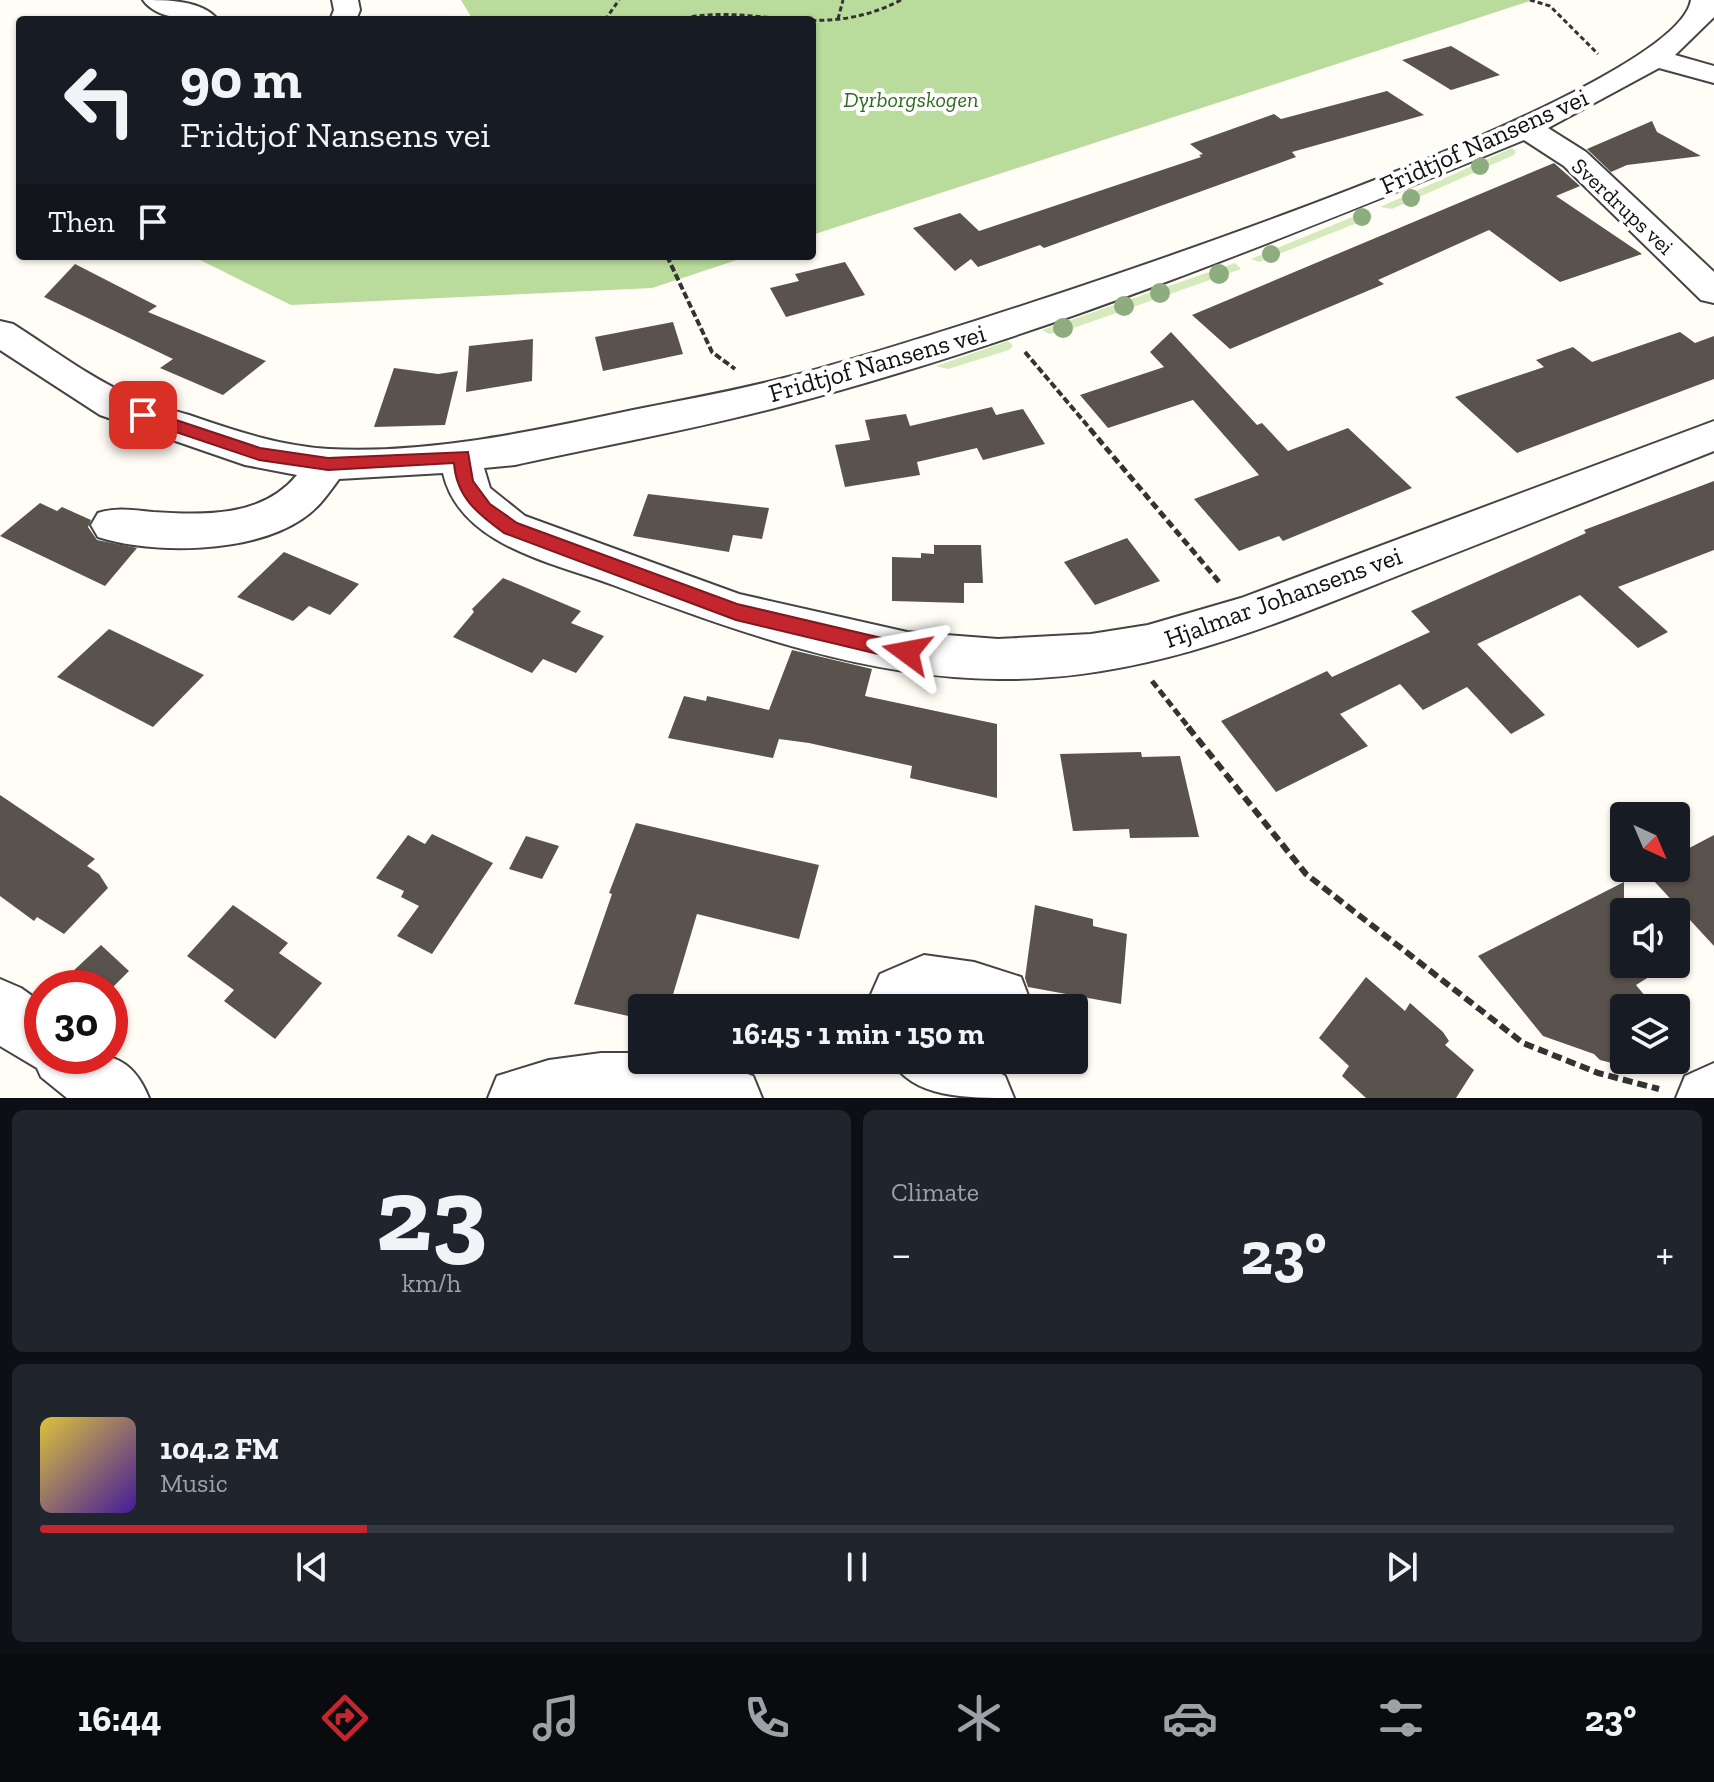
<!DOCTYPE html>
<meta charset="utf-8">
<style>
:root{--surface:#171b24;--page:#20242c;--text:#f1f3f6;--muted:#9ea1a6;--line:#363941;--accent:#c4262e}
body{margin:0;font-family:"Zilla Slab",serif;background:var(--page);color:var(--text);height:100vh;display:flex;flex-direction:column;font-size:30px;white-space:nowrap}
*{box-sizing:border-box;margin:0}
p{font-size:26px;color:var(--muted)}
.icon{flex:none;width:44px;height:44px;fill:none;stroke:currentColor;stroke-width:2;stroke-linecap:round;stroke-linejoin:round}
.map{position:relative;height:1098px;overflow:hidden}
.panel{display:flex;flex-direction:column;gap:12px;padding:12px;background:#0d0f14;flex:1}
.panel>*{flex:none}
.banner{position:absolute;left:16px;top:16px;width:800px;height:244px;border-radius:8px;box-shadow:0 2px 6px #0004;background:#171b24;color:var(--text);overflow:hidden}
.needle{width:52px;rotate:136deg}
.fabs{position:absolute;left:1610px;top:802px;display:grid;gap:16px}
.fabs a{display:grid;place-items:center;width:80px;height:80px;border-radius:8px;background:var(--surface);box-shadow:0 2px 6px #0004;font-size:40px}
.speed{position:absolute;left:24px;top:970px;display:flex;gap:16px;font-size:40px;font-weight:700;text-align:center}
.speed>*{display:grid;place-content:center;width:104px;height:104px;border-radius:50%;background:var(--surface);box-shadow:0 2px 6px #0004;line-height:1}
.speed .limit{border:12px solid #d22;background:#fff;color:#111}
.pin{position:absolute;display:grid;place-items:center;width:68px;height:68px;color:#fff;margin:-34px;border-radius:16px;box-shadow:0 4px 12px #0006}
.me{position:absolute;width:88px;margin:-44px;rotate:283deg;stroke-linejoin:round;filter:drop-shadow(0 0 6px #0008)}
.turn{display:flex;align-items:center;gap:28px;height:168px;padding:0 32px;font-size:36px}
.turn .icon{width:104px;height:104px;stroke-width:2.5}
.turn b{display:block;font-size:56px;line-height:68px}
.then{display:flex;align-items:center;height:76px;padding:0 32px;background:#0003;gap:16px;font-size:30px}
.big{font-size:60px;font-weight:700;line-height:1.1}
.panel .widget{flex:1;display:flex;flex-direction:column;justify-content:center;gap:12px;min-width:0;padding:0 28px;border-radius:12px;background:var(--page)}
.panel .dial{align-items:center;gap:0}
.dial b{font-size:104px;line-height:1}
.song{display:flex;align-items:center;gap:24px}
.cover{width:96px;height:96px;border-radius:12px;background:linear-gradient(135deg,hsl(50 70% 55%),hsl(260 70% 35%))}
.played{height:8px;border-radius:4px;background:linear-gradient(90deg,var(--accent) 20%,var(--line) 20%)}
.keys{display:flex;justify-content:space-around;direction:ltr}
.heat{display:flex;justify-content:space-between;align-items:center;font-size:44px;direction:ltr}
.panel .tiles{flex:1;display:grid;gap:12px;grid-template-columns:1fr 1fr}
.widget:last-child{grid-column:span 2}
.trip{position:absolute;left:628px;top:994px;width:460px;height:80px;border-radius:8px;background:var(--surface);box-shadow:0 2px 6px #0004;font-weight:700;line-height:80px;text-align:center}
.menu{display:flex;height:128px;justify-content:space-around;align-items:center;background:#090b0e;color:var(--muted)}
.menu .icon{width:56px;height:56px}
.menu .on{color:var(--accent)}
.menu b{font-size:36px;color:var(--text)}
.map>svg:first-child{display:block}
.green{fill:#d5ebbd}
.forest{fill:#b9dc9c}
.building{fill:#5a524d}
.lines{fill:none;stroke-linecap:round;stroke-linejoin:round}
.minor-casing{stroke:#444;stroke-width:4}
.path-far3{stroke:#333;stroke-width:3;stroke-dasharray:5 3;stroke-linecap:butt}
.path-far2{stroke:#333;stroke-width:4;stroke-dasharray:7 3;stroke-linecap:butt}
.path-far1{stroke:#333;stroke-width:5;stroke-dasharray:8 4;stroke-linecap:butt}
.path{stroke:#333;stroke-width:6;stroke-dasharray:10 5;stroke-linecap:butt}
.minor{fill:#fff;fill-rule:evenodd}
.tree{fill:#8dad7f}
.route{fill:#c4262e;stroke:#7f191e;stroke-width:2}
.labels{text-anchor:middle;stroke-width:8;stroke-linejoin:round;paint-order:stroke}
.far-park-label{font-size:22px;font-style:italic;fill:#2f6b1f;stroke:#fff}
.far-street-label{font-size:22px;fill:#111;stroke:#fff}
.street-label{font-size:26px;fill:#111;stroke:#fff}
</style>
<div class="map">
<svg width="1714" height="1098" viewBox="0 0 1714 1098">
<rect width="100%" height="100%" fill="#fffdf5"/>
<!-- green -->
<g class="green">
<polygon points="1512,148 1516,152 1514,155 1392,209 1380,207"/>
<polygon points="1369,210 1372,217 1259,262 1251,259"/>
<polygon points="1235,263 1241,269 1065,331 1049,334 1042,330"/>
<polygon points="1008,341 1013,346 1009,350 948,369 936,366"/>
</g>
<!-- forest -->
<g class="forest">
<polygon points="461,0 1533,0 812,235 812,20 473,20"/>
<polygon points="192,256 749,256 652,288 291,305"/>
</g>
<!-- building -->
<g class="building">
<polygon points="1451,46 1500,75 1451,90 1402,60"/>
<polygon points="1387,91 1424,115 1292,152 1296,157 1044,248 1040,245 978,267 971,259 955,271 913,228 960,213 979,231 1201,157 1199,155 1203,154 1190,144 1274,114 1281,119"/>
<polygon points="1652,121 1657,132 1701,156 1627,165 1611,172 1587,149"/>
<polygon points="1554,163 1580,186 1556,196 1642,254 1560,282 1489,230 1378,280 1384,284 1230,349 1192,315"/>
<polygon points="845,262 865,295 786,317 770,288 799,281 795,274"/>
<polygon points="75,264 157,306 148,312 266,361 223,395 160,368 173,359 44,297"/>
<polygon points="673,322 683,354 603,371 595,337"/>
<polygon points="1171,332 1257,425 1262,423 1288,451 1348,428 1412,488 1283,541 1279,536 1239,551 1194,499 1259,475 1193,400 1108,428 1080,395 1164,367 1150,352"/>
<polygon points="1680,332 1695,343 1714,336 1714,379 1517,453 1455,397 1544,367 1536,360 1573,347 1592,362"/>
<polygon points="533,339 532,381 466,392 469,346"/>
<polygon points="394,368 438,374 458,371 445,425 374,427"/>
<polygon points="992,407 996,415 1023,409 1045,444 983,460 977,448 917,462 920,475 845,487 835,445 870,440 865,420 906,414 910,426"/>
<polygon points="1714,481 1714,550 1618,587 1668,632 1638,648 1580,595 1477,644 1545,715 1511,734 1467,687 1423,710 1400,684 1340,714 1368,746 1276,792 1221,721 1327,671 1332,677 1430,632 1411,611 1586,533 1584,530"/>
<polygon points="648,494 769,508 762,539 733,535 729,552 633,536"/>
<polygon points="40,503 57,511 62,507 91,520 88,527 97,540 137,548 105,586 0,536"/>
<polygon points="1127,538 1160,581 1095,605 1064,562"/>
<polygon points="934,545 981,545 983,583 964,583 964,603 892,601 892,557 921,558 921,553 934,554"/>
<polygon points="284,552 359,584 330,615 309,606 293,621 237,597"/>
<polygon points="503,578 581,611 571,623 604,636 576,673 543,659 532,673 453,637 474,612 472,609"/>
<polygon points="109,629 204,675 153,727 57,677"/>
<polygon points="792,650 872,669 865,696 997,724 997,798 910,778 912,766 809,743 779,739 773,758 668,738 684,696 706,701 707,696 769,710"/>
<polygon points="1141,752 1142,757 1180,756 1199,837 1130,838 1129,829 1073,831 1060,754"/>
<polygon points="0,795 95,859 87,866 99,874 108,888 64,934 37,917 34,921 0,896"/>
<polygon points="636,823 819,865 799,939 697,914 669,1008 642,1008 642,1019 574,1004 612,894 609,893"/>
<polygon points="432,834 493,863 432,954 397,936 419,906 401,897 404,891 376,878 408,835 425,844"/>
<polygon points="1714,835 1714,946 1642,868 1676,868 1676,855"/>
<polygon points="526,836 559,846 542,879 509,869"/>
<polygon points="1624,882 1624,964 1670,964 1636,985 1655,1008 1624,1008 1624,1066 1600,1060 1594,1054 1543,1036 1478,956"/>
<polygon points="233,905 288,943 279,953 322,983 275,1039 224,1001 234,990 187,956"/>
<polygon points="1035,905 1093,919 1093,926 1127,934 1121,1004 1028,987 1025,978"/>
<polygon points="101,945 129,971 112,988 55,988"/>
<polygon points="1366,977 1405,1011 1410,1003 1443,1032 1449,1041 1445,1045 1474,1070 1456,1098 1366,1098 1342,1076 1349,1066 1319,1038"/>
</g>
<g class="lines">
<!-- minor casing -->
<g class="minor-casing">
<g id="minor">
<path d="M143 0C166 0 203 0 218 20 195 20 158 21 143 0Z"/>
<polygon points="332,0 358,0 360,10 356,20 330,20 334,10"/>
<path d="M1691 0H1714V17L1675 55 1714 66V83L1659 68 1548 128 1586 152 1714 272V303L1701 300 1564 166 1524 140C1282 239 1039 338 786 405 697 429 605 445 515 465L484 468 490 488 525 516 739 594 907 632 998 639 1091 634 1148 625 1241 598 1714 421V451C1612 491 1509 532 1407 572 1273 625 1145 681 998 679 865 678 735 631 613 585 552 562 460 546 443 473L339 479C328 494 318 509 302 519 252 553 153 555 98 537L91 525 98 513C116 507 133 510 153 512 203 515 262 518 297 475L245 465 100 415 0 350V321L13 324C51 348 89 377 129 395 147 404 169 409 189 415 235 431 280 446 329 449 431 454 534 431 633 410 683 400 734 391 784 378 909 347 1675 105 1691 0Z"/>
<polygon points="924,955 974,962 1021,977 1029,998 1025,1008 865,1008 880,974"/>
<path d="M0 979 21 988 42 1003V1056C93 1056 127 1043 149 1098H67L41 1077 37 1068 0 1046Z"/>
<path d="M601 1053H642V1060C682 1060 716 1061 753 1076L762 1098H488L497 1076 549 1060Z"/>
<path d="M891 1060H978L1005 1076 1014 1098C965 1098 913 1098 891 1060Z"/>
<polygon points="1714,1063 1714,1098 1676,1098 1685,1076"/>
</g>
</g>
<!-- path-far3 -->
<g class="path-far3">
<polyline points="1530,0 1550,6 1598,54"/>
<polyline points="838,19 843,0"/>
<polyline points="605,20 619,0"/>
<path d="M676 20C752 0 817 44 901 0"/>
</g>
<!-- path-far2 -->
<g class="path-far2">
<polyline points="667,256 712,352 735,369"/>
<polyline points="1025,352 1092,431"/>
</g>
<!-- path-far1 -->
<g class="path-far1">
<polyline points="1090,429 1220,583"/>
<polyline points="1152,681 1190,729"/>
</g>
<!-- path -->
<polyline class="path" points="1188,727 1306,874 1523,1043 1598,1073 1659,1089"/>
<!-- minor -->
<use href="#minor" class="minor"/>
</g>
<!-- trees -->
<g class="tree">
<circle cx="1480" cy="166" r="9"/>
<circle cx="1411" cy="198" r="9"/>
<circle cx="1362" cy="217" r="9"/>
<circle cx="1271" cy="254" r="9"/>
<circle cx="1219" cy="274" r="10"/>
<circle cx="1160" cy="293" r="10"/>
<circle cx="1124" cy="306" r="10"/>
<circle cx="1063" cy="328" r="10"/>
</g>
<!-- route -->
<path class="route" d="M143 409 260 448 328 458 468 452 473 481 490 504 517 523 737 604 907 644 917 652 907 661 736 620 504 533C478 514 456 497 454 463L328 470 259 460 137 419 135 415Z"/>
<g class="labels">
<!-- far-park labels -->
<g class="far-park-label">
<text x="911" y="107">Dyrborgskogen</text>
</g>
<!-- far-street labels -->
<g class="far-street-label">
<text transform="translate(1623 206) rotate(43)" y="8">Sverdrups vei</text>
</g>
<!-- street labels -->
<g class="street-label">
<text transform="translate(1484 141) rotate(-24)" y="9">Fridtjof Nansens vei</text>
<text transform="translate(877 363) rotate(-16)" y="9">Fridtjof Nansens vei</text>
<text transform="translate(1283 597) rotate(-20)" y="9">Hjalmar Johansens vei</text>
</g>
</g>
</svg>
<div class="fabs">
<a><svg class="needle" viewBox="-14 -14 28 28"><path d="M0-13l5 13h-10z" fill="#e53935"/><path d="M0 13l5-13h-10z" fill="#9ea1a6"/></svg></a>
<a><svg class="icon" aria-label="sound" viewBox="0 0 24 24"><path d="M4 9h4l5-4v14l-5-4H4zM17 9q2 3 0 6"/></svg></a>
<a><svg class="icon" aria-label="layers" viewBox="0 0 24 24"><path d="M12 4l9 5-9 5-9-5zM3 14l9 5 9-5"/></svg></a>
</div>
<div class="speed"><div class="limit">30</div></div>
<div class="pin" style="left:143px;top:415px;background:#d93025"><svg class="icon" aria-label="arrive" viewBox="0 0 24 24"><path d="M6 21V4h12l-3 4 3 4H6"/></svg></div>
<svg class="me" style="left:907px;top:652px" viewBox="-20 -20 40 40"><path d="M0-17L14 15 0 8-14 15z" fill="#c4262e" stroke="#fff" stroke-width="4"/></svg>
<div class="trip">16:45 · 1 min · 150 m</div>
<div class="banner">
<div class="turn"><svg class="icon" aria-label="left" viewBox="0 0 24 24"><path d="M17 20v-9H6M10 6l-5 5 5 5"/></svg><div><b>90 m</b>Fridtjof Nansens vei</div></div>
<div class="then">Then<svg class="icon" aria-label="arrive" viewBox="0 0 24 24"><path d="M6 21V4h12l-3 4 3 4H6"/></svg></div>
</div>
</div>
<section class="panel">
<div class="tiles">
<div class="widget dial"><b>23</b><p>km/h</p></div>
<div class="widget"><p>Climate</p>
<div class="heat"><a>−</a><b class="big">23°</b><a>+</a></div>
</div>
<div class="widget">
<div class="song"><i class="cover"></i><div><b>104.2 FM</b><p>Music</p></div></div>
<div class="played"></div>
<div class="keys"><svg class="icon" aria-label="previous" viewBox="0 0 24 24"><path d="M18 5L8 12l10 7zM5 5v14"/></svg><svg class="icon" aria-label="pause" viewBox="0 0 24 24"><path d="M8 5v14M16 5v14"/></svg><svg class="icon" aria-label="next" viewBox="0 0 24 24"><path d="M6 5l10 7-10 7zM19 5v14"/></svg></div>
</div>
</div>
</section>
<nav class="menu">
<b>16:44</b>
<svg class="icon on" aria-label="directions" viewBox="0 0 24 24"><path d="M12 3l9 9-9 9-9-9zM9 14v-3h6M13 9l2 2-2 2"/></svg>
<svg class="icon" aria-label="music" viewBox="0 0 24 24"><path d="M9 18V5l10-2v13"/><circle cx="6" cy="18" r="3"/><circle cx="16" cy="16" r="3"/></svg>
<svg class="icon" aria-label="phone" viewBox="0 0 24 24"><path d="M5 4h4l2 5-3 2q2 4 5 5l2-3 5 2v4C11 20 4 13 5 4z"/></svg>
<svg class="icon" aria-label="climate" viewBox="0 0 24 24"><path d="M12 3v18M4 7l16 10M4 17L20 7"/></svg>
<svg class="icon" aria-label="car" viewBox="0 0 24 24"><path d="M5 17H2v-5l4-1 3-4h7l3 4 3 1v5h-3M9 17h6M6 11h13"/><circle cx="7" cy="17" r="2"/><circle cx="17" cy="17" r="2"/></svg>
<svg class="icon" aria-label="filters" viewBox="0 0 24 24"><path d="M4 7h16M4 17h16"/><circle cx="9" cy="7" r="2"/><circle cx="15" cy="17" r="2"/></svg>
<b>23°</b>
</nav>
